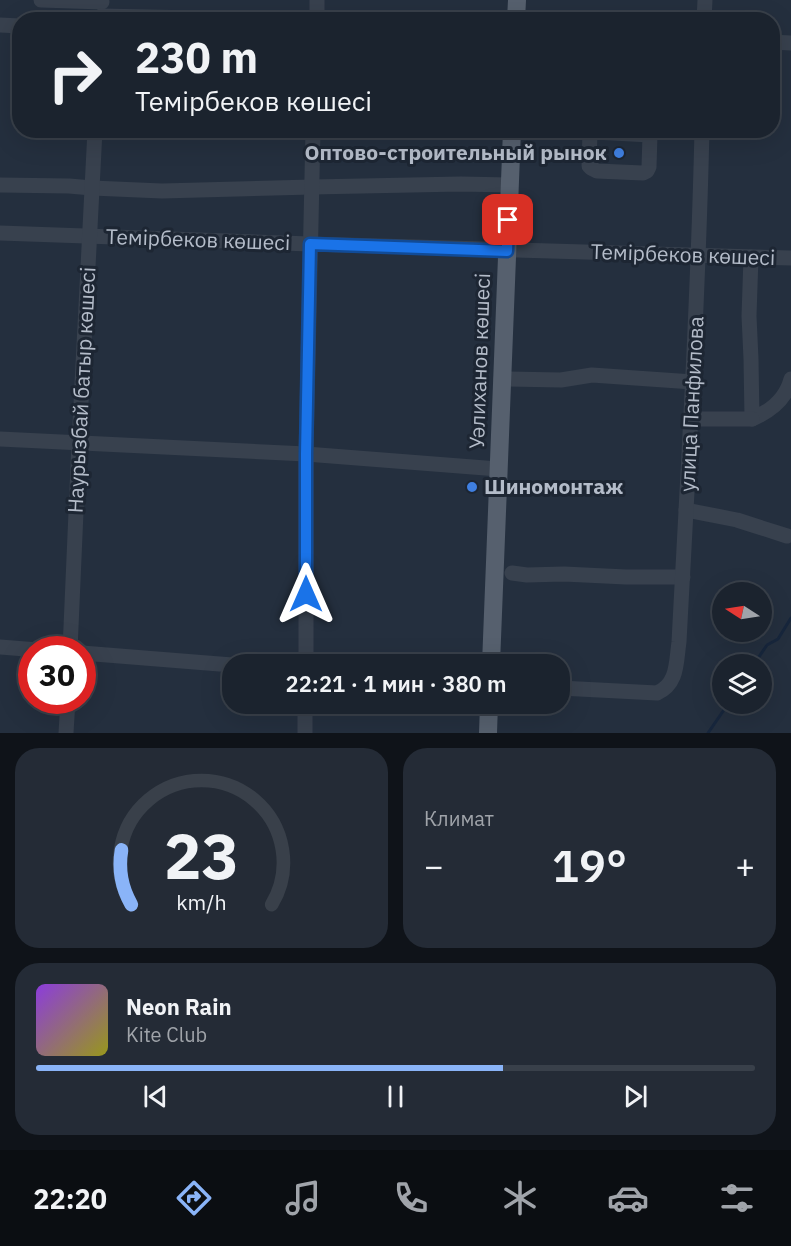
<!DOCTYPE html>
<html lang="ru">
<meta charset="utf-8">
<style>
:root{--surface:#1b232e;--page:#242b36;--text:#f1f3f6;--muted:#a0a4aa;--line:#39404a;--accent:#8ab4f8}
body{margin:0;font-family:"IBM Plex Sans",sans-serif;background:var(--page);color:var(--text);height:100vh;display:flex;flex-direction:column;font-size:22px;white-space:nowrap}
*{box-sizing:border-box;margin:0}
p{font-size:20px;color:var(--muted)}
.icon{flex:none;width:33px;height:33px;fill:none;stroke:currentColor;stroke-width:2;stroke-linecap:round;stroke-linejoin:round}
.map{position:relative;height:733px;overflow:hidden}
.panel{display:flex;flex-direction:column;gap:15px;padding:15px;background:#0f1319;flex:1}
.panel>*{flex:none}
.top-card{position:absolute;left:12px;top:12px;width:768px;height:126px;border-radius:24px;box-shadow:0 6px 24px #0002,0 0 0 2px var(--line);background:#1b232e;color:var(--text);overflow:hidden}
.needle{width:39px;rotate:282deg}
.controls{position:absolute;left:712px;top:582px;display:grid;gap:12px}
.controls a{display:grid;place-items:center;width:60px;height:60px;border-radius:50%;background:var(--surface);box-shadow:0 6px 24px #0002,0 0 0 2px var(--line);font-size:30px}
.speed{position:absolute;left:18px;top:636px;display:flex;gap:12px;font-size:30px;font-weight:700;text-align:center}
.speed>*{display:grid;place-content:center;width:78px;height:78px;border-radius:50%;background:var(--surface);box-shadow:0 6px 24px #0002,0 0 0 2px var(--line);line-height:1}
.speed .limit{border:9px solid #d22;background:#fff;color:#111}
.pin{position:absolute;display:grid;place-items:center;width:51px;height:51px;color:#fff;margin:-26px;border-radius:12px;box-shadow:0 3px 9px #0006}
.me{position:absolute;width:66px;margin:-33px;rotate:0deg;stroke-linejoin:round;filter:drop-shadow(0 0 4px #0008)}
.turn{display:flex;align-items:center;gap:21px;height:126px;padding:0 24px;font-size:27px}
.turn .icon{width:78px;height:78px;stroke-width:2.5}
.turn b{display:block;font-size:42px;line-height:51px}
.big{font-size:45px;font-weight:600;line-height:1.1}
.panel .tile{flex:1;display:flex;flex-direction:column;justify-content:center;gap:9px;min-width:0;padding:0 21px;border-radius:24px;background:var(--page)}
.panel .dial{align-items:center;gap:0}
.dial svg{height:156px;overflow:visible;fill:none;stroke:var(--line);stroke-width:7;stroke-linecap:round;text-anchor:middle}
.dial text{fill:var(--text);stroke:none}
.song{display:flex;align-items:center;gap:18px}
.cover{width:72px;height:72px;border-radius:9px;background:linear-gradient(135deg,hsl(270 70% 55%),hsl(60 70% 35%))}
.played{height:6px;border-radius:3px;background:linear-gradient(90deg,var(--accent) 65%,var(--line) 65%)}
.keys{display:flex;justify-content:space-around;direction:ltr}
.heat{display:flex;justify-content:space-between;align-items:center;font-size:33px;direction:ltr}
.panel .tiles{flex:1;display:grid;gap:15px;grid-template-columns:1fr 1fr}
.tile:last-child{grid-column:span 2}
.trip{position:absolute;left:222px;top:654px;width:348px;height:60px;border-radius:24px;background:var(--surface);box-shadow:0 6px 24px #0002,0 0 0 2px var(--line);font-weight:600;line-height:60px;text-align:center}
.tabs{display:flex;height:96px;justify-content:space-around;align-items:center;background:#0b0e12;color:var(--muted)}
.tabs .icon{width:42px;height:42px}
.tabs .selected{color:var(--accent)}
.tabs b{font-size:27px;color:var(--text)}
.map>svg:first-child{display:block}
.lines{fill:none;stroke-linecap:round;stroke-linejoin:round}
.stream{stroke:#17263c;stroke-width:3}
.minor{stroke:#38414e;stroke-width:15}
.major{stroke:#56606e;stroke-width:18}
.route-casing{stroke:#114b97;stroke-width:15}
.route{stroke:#1a73e8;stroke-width:10}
.shop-dot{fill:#3f7fe0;stroke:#1d2633;stroke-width:2}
.labels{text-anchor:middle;stroke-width:6;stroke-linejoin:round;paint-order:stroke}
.poi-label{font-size:21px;font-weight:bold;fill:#b4bcc9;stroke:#1d2633;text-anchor:end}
.street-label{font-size:21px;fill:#b4bcc9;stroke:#1d2633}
</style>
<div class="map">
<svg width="791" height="733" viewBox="0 0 791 733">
<rect width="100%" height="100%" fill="#242f3e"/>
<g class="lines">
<!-- stream -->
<g class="stream">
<polyline points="754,664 767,645 778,639 791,618"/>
<polyline points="708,733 728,704"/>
</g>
<!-- minor -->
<g class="minor">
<polyline points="41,0 102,2"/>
<polyline points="101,16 292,20"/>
<polyline points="317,20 317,0"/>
<polyline points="704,20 705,0"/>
<polyline points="0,25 20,26"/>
<polyline points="772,42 791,43"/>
<polyline points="558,130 650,135 650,130"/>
<polyline points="590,132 589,166 591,168 597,171 643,173 647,171 649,167 650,135"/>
<polyline points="0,185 69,186 92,188 162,191 312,187 461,184 509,185"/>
<polyline points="0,233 310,244 791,258"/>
<path d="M751 257 749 316 751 359 752 419C771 411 786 399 791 379"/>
<polyline points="501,379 561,380 592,375 693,382"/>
<polyline points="691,419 752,419"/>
<polyline points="0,439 306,454 498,469"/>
<polyline points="686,510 737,520 787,536"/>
<polyline points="512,573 527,575 564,574 626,577 683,577"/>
<polyline points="0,647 38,650"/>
<polyline points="70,650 79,443 95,130"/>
<polyline points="82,653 232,665"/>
<polyline points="306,664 306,454 313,130"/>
<path d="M560 688 657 693C678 684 676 662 679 642 688 472 698 301 702 130"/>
<polyline points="66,733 68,700"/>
<polyline points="305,733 305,704"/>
</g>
<!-- major -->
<g class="major">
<polyline points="516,20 517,0"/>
<polyline points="491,664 512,130"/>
<polyline points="488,733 489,704"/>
</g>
</g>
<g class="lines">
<!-- route casing -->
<g class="route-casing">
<polyline id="route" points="306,594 306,454 310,244 507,251 508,220"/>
</g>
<!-- route -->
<use href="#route" class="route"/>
</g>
<!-- markers -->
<g class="shop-dot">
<circle cx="619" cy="153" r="6"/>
<circle cx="472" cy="487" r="6"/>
</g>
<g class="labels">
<!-- poi labels -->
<g class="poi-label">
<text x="607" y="160">Оптово-строительный рынок</text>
<text x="484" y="494" text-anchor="start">Шиномонтаж</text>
</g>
<!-- street labels -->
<g class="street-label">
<text transform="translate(198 240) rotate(2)" y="7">Темірбеков көшесі</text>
<text transform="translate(683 255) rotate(2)" y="7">Темірбеков көшесі</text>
<text transform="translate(480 361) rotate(-88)" y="7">Уәлиханов көшесі</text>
<text transform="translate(82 390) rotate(-87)" y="7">Наурызбай батыр көшесі</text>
<text transform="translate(692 404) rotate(-87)" y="7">улица Панфилова</text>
</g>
</g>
</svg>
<div class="controls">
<a><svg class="needle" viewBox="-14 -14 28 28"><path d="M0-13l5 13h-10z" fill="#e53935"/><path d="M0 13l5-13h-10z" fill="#a0a4aa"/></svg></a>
<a><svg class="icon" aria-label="layers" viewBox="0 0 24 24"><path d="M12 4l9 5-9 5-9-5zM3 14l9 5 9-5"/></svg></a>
</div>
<div class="speed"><div class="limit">30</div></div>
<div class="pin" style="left:508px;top:220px;background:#d93025"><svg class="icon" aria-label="arrive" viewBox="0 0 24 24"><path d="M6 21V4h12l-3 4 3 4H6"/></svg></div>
<svg class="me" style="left:306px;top:594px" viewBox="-20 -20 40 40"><path d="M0-17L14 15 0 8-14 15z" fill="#1a73e8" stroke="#fff" stroke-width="4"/></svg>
<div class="trip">22:21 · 1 мин · 380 m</div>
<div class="top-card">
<div class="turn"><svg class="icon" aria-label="right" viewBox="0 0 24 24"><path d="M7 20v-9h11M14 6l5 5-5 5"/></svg><div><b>230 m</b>Темірбеков көшесі</div></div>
</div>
</div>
<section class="panel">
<div class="tiles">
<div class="tile dial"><svg viewBox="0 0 100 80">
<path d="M14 69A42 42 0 1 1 86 69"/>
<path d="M14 69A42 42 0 0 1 9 41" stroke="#8ab4f8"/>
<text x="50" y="56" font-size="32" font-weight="700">23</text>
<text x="50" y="72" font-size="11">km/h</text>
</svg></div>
<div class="tile"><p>Климат</p>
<div class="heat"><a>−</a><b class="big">19°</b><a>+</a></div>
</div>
<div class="tile">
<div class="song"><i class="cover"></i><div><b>Neon Rain</b><p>Kite Club</p></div></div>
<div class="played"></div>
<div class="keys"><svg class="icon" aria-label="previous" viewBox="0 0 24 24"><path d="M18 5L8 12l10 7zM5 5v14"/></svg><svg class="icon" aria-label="pause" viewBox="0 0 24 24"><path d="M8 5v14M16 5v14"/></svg><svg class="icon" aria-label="next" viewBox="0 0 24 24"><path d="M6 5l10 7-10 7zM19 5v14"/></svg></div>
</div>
</div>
</section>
<nav class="tabs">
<b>22:20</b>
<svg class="icon selected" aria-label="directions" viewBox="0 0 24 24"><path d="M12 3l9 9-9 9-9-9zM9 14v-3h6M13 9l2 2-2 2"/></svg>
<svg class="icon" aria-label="music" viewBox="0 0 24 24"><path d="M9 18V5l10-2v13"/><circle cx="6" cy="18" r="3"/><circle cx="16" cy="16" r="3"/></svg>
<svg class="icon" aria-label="phone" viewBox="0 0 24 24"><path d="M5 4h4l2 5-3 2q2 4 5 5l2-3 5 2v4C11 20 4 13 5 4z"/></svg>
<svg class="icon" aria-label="climate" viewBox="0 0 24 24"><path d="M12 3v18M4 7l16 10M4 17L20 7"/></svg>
<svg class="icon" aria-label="car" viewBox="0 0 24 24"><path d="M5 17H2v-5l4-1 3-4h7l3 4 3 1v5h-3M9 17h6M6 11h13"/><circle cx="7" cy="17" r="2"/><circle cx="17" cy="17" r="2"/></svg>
<svg class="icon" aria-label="filters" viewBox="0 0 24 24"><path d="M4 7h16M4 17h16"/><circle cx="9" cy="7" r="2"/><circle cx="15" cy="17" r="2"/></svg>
</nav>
